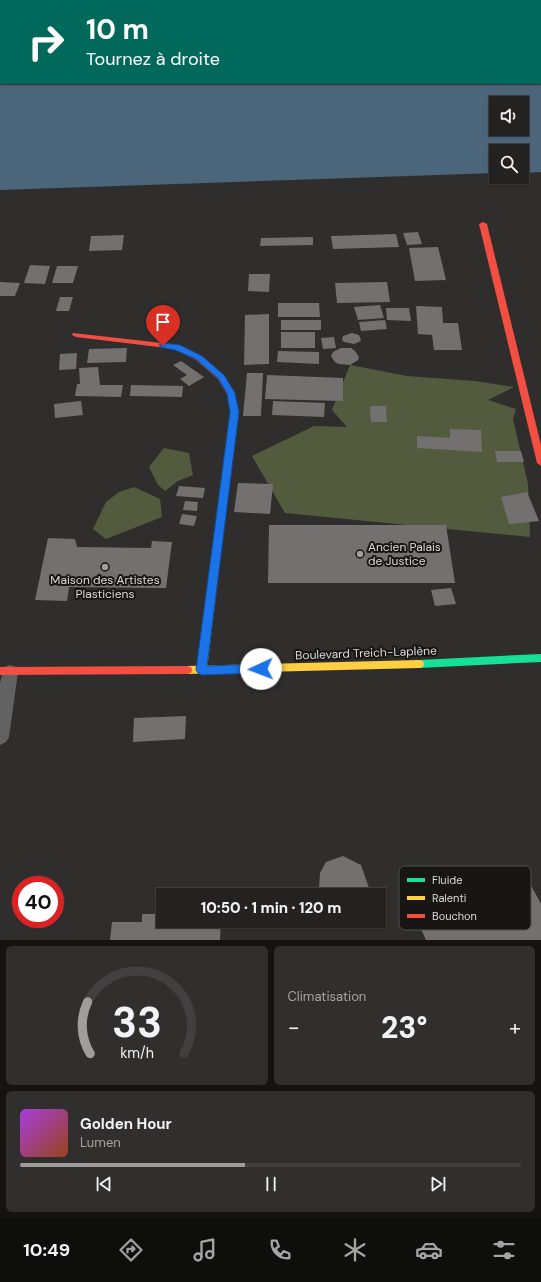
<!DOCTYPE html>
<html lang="fr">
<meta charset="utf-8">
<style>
:root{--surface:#242221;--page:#302f2e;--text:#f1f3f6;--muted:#a3a4a5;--line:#413f3f;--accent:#a09e9c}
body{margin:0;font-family:"DM Sans",sans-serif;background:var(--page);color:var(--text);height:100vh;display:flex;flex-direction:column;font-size:15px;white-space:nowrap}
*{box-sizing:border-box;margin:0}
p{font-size:13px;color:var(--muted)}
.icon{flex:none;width:22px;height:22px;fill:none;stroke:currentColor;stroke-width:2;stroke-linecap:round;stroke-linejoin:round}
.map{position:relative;height:940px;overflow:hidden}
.details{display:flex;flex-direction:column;gap:6px;padding:6px;background:#141312;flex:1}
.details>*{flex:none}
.top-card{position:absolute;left:0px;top:0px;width:541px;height:84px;box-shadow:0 1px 3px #0004,0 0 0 1px var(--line);background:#00695c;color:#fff;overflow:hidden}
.buttons{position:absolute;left:489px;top:96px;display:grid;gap:8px}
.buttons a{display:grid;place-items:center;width:40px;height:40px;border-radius:0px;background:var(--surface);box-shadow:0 1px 3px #0004,0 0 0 1px var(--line);font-size:20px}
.speed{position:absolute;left:12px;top:876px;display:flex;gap:8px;font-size:20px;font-weight:700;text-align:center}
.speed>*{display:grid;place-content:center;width:52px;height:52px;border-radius:50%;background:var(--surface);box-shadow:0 1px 3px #0004,0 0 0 1px var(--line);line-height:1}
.speed .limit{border:6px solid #d22;background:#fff;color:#111}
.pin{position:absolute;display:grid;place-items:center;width:34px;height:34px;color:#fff;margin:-41px -17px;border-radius:50% 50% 50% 0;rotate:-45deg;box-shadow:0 0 4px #0007}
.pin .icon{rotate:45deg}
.me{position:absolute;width:44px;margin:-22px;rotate:268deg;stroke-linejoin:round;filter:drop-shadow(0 0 3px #0008)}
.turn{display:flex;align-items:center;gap:14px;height:84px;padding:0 20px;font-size:18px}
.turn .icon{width:52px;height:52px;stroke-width:2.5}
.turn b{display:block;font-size:28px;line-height:34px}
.big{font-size:30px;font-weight:800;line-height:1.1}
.details .widget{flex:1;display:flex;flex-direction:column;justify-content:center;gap:6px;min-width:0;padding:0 14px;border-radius:6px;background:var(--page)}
.details .dial{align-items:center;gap:0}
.dial svg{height:104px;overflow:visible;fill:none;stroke:var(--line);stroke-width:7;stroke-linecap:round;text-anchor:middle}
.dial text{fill:var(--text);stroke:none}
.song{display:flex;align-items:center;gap:12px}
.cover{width:48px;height:48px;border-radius:6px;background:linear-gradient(135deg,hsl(280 70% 55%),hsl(20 70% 35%))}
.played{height:4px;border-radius:2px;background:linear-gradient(90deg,var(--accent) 45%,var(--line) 45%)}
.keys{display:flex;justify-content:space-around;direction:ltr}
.heat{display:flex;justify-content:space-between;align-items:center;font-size:22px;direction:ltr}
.details .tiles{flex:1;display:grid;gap:6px;grid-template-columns:1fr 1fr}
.widget:last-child{grid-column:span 2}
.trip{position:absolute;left:156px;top:888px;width:230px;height:40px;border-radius:0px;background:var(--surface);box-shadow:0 1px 3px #0004,0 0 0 1px var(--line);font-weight:800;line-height:40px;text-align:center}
.tab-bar{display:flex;height:64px;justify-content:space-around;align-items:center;background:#0e0e0d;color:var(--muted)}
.tab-bar .icon{width:28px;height:28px}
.tab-bar .current{color:var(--accent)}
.tab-bar b{font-size:18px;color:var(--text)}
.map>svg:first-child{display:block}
.forest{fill:#535b3f}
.water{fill:#4b667b;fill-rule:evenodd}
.building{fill:#737170}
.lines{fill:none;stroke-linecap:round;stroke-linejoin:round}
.lane{fill:#636262;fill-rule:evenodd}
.fast{fill:#16e098;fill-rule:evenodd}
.slow{fill:#ffcf43;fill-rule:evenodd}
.jam{fill:#f24e42;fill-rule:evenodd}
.route{fill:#1a73e8;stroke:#114b97}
.poi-dot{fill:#a09e9c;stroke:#171615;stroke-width:1.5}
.labels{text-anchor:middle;stroke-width:4;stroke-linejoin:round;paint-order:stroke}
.poi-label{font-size:12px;fill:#dddad9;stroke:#171615;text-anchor:start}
.street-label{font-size:12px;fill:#dddad9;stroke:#171615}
.key{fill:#171615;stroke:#525150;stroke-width:1}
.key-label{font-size:11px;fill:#dddad9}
</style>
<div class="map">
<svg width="541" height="940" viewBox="0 0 541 940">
<rect width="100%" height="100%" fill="#302e2c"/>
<!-- forest -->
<g class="forest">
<polygon points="350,365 407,376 475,381 514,387 488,400 516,409 513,419 528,484 530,537 285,513 252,456 314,426 347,427 332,410"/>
<polygon points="164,448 189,453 193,475 178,481 165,491 158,485 149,467"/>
<polygon points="134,487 160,499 162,517 106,539 93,529 106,502 119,492"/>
</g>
<!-- water -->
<path class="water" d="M0 0H541V172L522 173V151H496V173L0 190ZM1 1H540V83H1ZM496 103H522V129H496Z"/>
<!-- building -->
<g class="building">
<polygon points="418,232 422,244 407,245 403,233"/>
<polygon points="396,234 399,247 333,249 331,236"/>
<polygon points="124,235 122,250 89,251 91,236"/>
<polygon points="313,237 313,245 260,246 261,238"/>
<polygon points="438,247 446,280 415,281 409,248"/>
<polygon points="30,265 50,266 45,284 24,283"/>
<polygon points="57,266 78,266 73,283 52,283"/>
<polygon points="249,274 270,274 269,292 248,291"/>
<polygon points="0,282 20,283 15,296 0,296"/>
<polygon points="387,282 390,302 337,303 335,283"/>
<polygon points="60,297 73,297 69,311 56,311"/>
<polygon points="278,303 319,303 320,317 278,317"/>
<polygon points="380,305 384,318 358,320 354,307"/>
<polygon points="416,306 442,307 443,323 458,323 462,350 434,350 432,335 418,334"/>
<polygon points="386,308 409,308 411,321 387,320"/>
<polygon points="269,314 269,364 244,365 245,315"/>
<rect x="281" y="320" width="40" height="10"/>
<polygon points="385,320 387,329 361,331 359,322"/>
<rect x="281" y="332" width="34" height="16"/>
<polygon points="352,333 359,335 361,340 359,342 354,344 344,342 342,340 343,336"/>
<polygon points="334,337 336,348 323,349 321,338"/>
<polygon points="127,348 126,362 87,363 89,349"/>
<polygon points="341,348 351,348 355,351 359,357 358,360 350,365 339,364 335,362 331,356 333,352"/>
<polygon points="278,351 319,352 319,364 277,362"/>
<polygon points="77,353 76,369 59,370 60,354"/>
<polygon points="181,361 204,377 189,386 180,379 187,375 173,365"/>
<polygon points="98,367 100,385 123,385 121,397 75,396 77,384 80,384 79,368"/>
<polygon points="247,373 263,373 261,416 243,416"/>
<polygon points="267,375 343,378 343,401 265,399"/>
<polygon points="131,385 183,386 182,397 130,396"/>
<polygon points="81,401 83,415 55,418 54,404"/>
<polygon points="273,401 325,403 324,417 272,415"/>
<polygon points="370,406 386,406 387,422 371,422"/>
<polygon points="450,429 481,430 482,452 417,448 417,436 450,438"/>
<polygon points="495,451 521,451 524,462 497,462"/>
<polygon points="238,483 273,484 270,514 234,512"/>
<polygon points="179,486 205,488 203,498 176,496"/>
<polygon points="527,492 539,521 509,524 501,497"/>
<polygon points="185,501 198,502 197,511 183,510"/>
<polygon points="182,514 197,516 194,526 179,524"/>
<polygon points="269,525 446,525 455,583 268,583"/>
<polygon points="48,538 75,539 77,547 151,548 152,541 172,542 166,588 69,587 67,601 35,600"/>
<polygon points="451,588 456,604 435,606 431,590"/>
<polygon points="186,716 185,739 133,742 134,718"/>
<polygon points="343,856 361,865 369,888 362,895 328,895 319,888 320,873 326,862"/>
<polygon points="528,880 541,904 541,940 426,940 417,920"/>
<polygon points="142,914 163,914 163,921 221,921 220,940 110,940 112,922 142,922"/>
</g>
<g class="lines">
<!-- lane -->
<polygon class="lane" points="10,665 16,667 18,672 9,737 6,742 0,745 0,683 4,667"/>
<!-- fast -->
<g class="fast">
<polygon points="231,391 235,394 238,412 207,670 206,673 202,674 198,673 197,670 230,412 227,394"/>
<polygon points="541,654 541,662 419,668 415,667 414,664 415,661 419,660"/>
</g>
<!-- slow -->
<polygon class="slow" points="419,660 423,661 424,664 423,667 419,668 187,674 183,673 182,670 183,667 187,666"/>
<!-- jam -->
<g class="jam">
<polygon points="483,222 487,224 541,445 541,466 537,463 479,224"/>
<polygon points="73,333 180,345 202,356 224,375 235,394 234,396 228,396 218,379 196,360 175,349 76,337 72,335"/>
<polygon points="187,666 191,667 192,670 191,673 187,674 0,675 0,667"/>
</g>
</g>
<!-- route -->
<polygon class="route" points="163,343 180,345 202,356 224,375 235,393 239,412 207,666 261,664 265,665 267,669 265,672 261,673 202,675 198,673 196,670 230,412 227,393 218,378 196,359 175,350 160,347 160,344"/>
<!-- markers -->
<g class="poi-dot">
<circle cx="360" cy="554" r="4"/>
<circle cx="105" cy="567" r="4"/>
</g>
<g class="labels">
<!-- poi labels -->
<g class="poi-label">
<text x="368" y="551">Ancien Palais<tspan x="368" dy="14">de Justice</tspan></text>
<text x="105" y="584" text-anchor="middle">Maison des Artistes<tspan x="105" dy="14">Plasticiens</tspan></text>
</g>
<!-- street labels -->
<g class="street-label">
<text transform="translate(366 653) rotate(-2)" y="4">Boulevard Treich-Laplène</text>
</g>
</g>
<!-- legend -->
<rect x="399" y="866" width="132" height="64" rx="6" class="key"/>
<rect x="407" y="878" width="18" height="4" fill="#16e098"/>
<rect x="407" y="896" width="18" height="4" fill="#ffcf43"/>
<rect x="407" y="914" width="18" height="4" fill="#f24e42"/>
<g class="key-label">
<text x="432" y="884">Fluide</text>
<text x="432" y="902">Ralenti</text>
<text x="432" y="920">Bouchon</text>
</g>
</svg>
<div class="buttons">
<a><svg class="icon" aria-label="sound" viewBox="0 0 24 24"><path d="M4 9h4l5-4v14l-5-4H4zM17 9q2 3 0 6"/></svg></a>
<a><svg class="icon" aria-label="search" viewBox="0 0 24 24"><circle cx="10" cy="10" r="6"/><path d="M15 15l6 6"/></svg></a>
</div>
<div class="speed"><div class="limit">40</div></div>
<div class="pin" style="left:163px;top:346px;background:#d93025"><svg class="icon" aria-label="arrive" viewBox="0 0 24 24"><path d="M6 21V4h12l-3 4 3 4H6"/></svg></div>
<svg class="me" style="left:261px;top:669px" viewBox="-20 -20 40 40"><circle r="19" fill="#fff"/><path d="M0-13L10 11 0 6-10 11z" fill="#1a73e8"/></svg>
<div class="trip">10:50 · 1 min · 120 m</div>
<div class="top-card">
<div class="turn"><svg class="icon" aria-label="right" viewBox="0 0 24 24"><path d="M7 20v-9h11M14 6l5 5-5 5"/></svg><div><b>10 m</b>Tournez à droite</div></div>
</div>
</div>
<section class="details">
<div class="tiles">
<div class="widget dial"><svg viewBox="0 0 100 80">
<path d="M14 69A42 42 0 1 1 86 69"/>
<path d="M14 69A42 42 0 0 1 12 29" stroke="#a09e9c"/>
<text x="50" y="56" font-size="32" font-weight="700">33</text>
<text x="50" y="72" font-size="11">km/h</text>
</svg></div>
<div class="widget"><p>Climatisation</p>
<div class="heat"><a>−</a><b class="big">23°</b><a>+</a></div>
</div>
<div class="widget">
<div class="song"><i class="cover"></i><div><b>Golden Hour</b><p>Lumen</p></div></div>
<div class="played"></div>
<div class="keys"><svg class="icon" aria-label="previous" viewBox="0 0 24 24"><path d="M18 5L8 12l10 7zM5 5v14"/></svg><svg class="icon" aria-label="pause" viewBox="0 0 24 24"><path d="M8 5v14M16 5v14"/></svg><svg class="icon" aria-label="next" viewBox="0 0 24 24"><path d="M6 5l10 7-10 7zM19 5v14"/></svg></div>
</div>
</div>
</section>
<nav class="tab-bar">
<b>10:49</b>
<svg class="icon current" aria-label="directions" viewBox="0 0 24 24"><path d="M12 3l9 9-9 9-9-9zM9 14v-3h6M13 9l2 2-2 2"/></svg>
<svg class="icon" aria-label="music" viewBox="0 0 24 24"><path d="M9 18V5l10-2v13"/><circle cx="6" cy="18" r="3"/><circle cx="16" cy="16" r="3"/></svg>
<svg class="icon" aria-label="phone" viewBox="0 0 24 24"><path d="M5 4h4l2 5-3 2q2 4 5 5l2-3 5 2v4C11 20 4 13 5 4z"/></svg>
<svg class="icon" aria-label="climate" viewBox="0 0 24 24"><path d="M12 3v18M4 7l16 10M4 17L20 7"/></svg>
<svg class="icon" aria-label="car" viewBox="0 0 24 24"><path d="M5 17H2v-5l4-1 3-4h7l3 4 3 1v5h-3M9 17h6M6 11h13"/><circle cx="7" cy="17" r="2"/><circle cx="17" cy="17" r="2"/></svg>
<svg class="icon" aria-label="filters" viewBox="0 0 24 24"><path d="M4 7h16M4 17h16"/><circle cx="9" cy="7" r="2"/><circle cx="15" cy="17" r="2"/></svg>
</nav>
